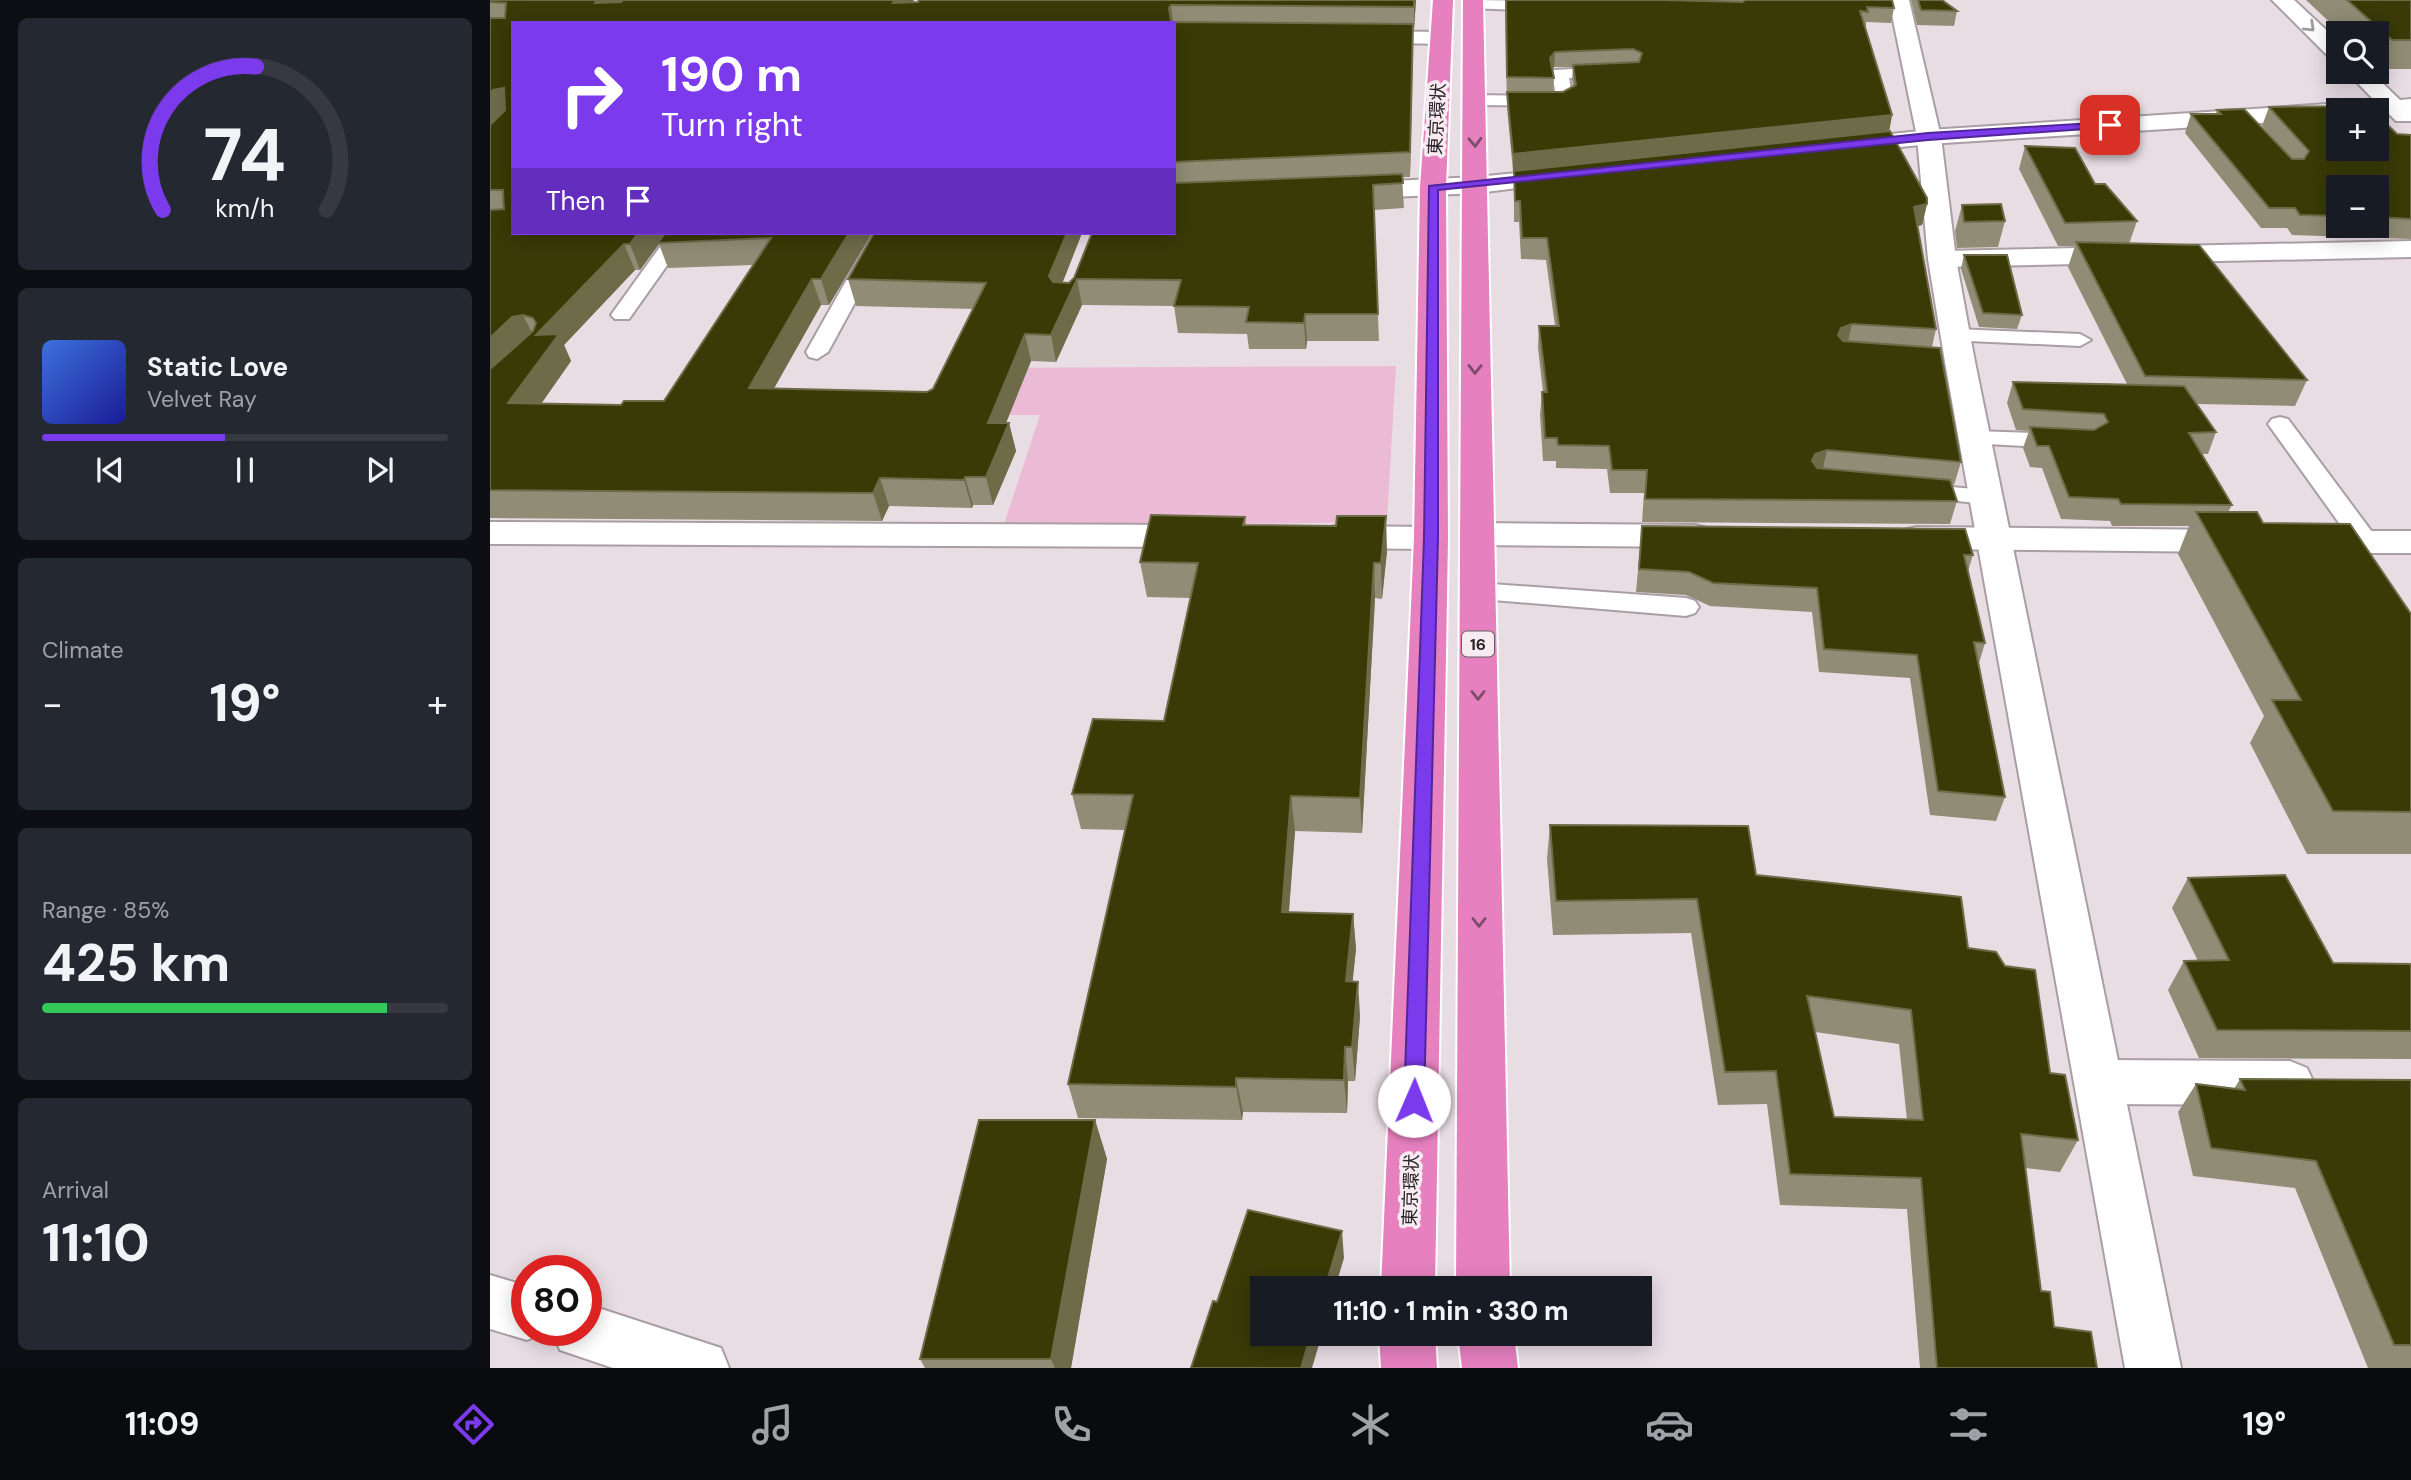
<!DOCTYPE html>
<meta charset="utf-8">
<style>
:root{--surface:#171b24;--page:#242831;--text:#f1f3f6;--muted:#9ea1a6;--line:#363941;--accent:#7c3aed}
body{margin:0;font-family:"DM Sans","Noto Sans JP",sans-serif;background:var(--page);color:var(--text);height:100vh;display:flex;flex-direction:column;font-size:26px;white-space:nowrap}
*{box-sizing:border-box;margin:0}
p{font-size:23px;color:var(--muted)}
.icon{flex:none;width:38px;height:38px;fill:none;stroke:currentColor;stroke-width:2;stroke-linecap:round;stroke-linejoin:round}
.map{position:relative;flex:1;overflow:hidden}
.side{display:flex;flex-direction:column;gap:18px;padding:18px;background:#0d0f14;width:490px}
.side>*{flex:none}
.hud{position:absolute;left:21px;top:21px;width:665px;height:214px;border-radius:0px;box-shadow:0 4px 18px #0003;background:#7c3aed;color:#fff;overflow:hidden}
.tools{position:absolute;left:1836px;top:21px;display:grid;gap:14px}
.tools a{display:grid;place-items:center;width:63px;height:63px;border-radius:0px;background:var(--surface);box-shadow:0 4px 18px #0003;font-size:35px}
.speed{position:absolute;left:21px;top:1255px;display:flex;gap:14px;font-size:35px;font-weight:700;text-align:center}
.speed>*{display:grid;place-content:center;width:91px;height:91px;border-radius:50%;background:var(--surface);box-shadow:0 4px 18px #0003;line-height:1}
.speed .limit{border:10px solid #d22;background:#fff;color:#111}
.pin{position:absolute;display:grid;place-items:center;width:60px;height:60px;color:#fff;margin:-30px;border-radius:14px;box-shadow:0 4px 10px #0006}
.me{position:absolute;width:77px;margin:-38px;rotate:1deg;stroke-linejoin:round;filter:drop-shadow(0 0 5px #0008)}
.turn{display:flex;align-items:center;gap:24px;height:147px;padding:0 35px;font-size:32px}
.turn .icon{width:91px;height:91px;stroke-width:2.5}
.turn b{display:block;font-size:49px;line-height:60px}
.then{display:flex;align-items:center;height:66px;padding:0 35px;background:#0003;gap:14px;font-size:26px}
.big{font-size:52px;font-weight:800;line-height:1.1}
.side .tile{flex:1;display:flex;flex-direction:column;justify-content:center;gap:10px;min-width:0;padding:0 24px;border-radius:10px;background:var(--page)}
.side .dial{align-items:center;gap:0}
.dial svg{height:182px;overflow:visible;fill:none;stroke:var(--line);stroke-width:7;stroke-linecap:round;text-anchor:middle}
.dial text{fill:var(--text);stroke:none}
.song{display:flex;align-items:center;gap:21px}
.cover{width:84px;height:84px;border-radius:10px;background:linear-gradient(135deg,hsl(220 70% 55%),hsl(240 70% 35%))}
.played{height:7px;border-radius:4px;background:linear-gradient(90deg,var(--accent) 45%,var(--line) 45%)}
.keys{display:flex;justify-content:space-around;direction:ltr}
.heat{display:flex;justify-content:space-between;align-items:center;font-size:38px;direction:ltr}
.charge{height:10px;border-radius:5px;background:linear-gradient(90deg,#34c759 85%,var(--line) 0)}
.trip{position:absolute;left:760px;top:1276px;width:402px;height:70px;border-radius:0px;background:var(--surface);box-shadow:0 4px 18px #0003;font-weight:800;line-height:70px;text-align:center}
.tabs{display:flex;height:112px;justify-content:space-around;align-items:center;background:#090b0e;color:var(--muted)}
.tabs .icon{width:49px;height:49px}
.tabs .active{color:var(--accent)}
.tabs b{font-size:32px;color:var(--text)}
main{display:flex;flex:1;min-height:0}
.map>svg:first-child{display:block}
.green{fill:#ebbbd5}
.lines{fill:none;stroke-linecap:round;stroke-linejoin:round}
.service-casing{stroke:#aa9ea4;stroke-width:4}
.minor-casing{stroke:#aa9ea4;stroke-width:4}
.tertiary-casing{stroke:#aa9ea4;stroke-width:4}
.trunk-casing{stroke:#fff;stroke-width:4}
.service{fill:#fff;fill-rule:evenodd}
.minor{fill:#fff;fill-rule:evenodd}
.tertiary{fill:#fff;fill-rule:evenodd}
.trunk{fill:#e680bf;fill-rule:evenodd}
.wall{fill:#918c75;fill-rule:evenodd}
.shaded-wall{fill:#6e6b49}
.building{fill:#393a06;stroke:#6e6b49;stroke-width:2;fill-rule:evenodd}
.oneway{stroke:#9e9c9c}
.oneway2{stroke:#7d4c6a}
.route{fill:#7c3aed;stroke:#51269a;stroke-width:2}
.labels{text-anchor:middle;stroke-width:7;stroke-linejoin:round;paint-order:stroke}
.shield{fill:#f7ebf1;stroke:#655e62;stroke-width:2}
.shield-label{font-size:16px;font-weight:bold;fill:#272224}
.street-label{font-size:18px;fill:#272224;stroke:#f7ebf1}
</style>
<main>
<section class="side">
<div class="tile dial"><svg viewBox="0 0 100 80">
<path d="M14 69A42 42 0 1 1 86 69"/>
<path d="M14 69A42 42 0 0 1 55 6" stroke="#7c3aed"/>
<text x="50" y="56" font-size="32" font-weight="700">74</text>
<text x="50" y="72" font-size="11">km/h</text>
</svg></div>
<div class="tile">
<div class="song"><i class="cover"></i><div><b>Static Love</b><p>Velvet Ray</p></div></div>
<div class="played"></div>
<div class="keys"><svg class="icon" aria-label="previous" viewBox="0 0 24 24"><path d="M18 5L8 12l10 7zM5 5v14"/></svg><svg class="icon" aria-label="pause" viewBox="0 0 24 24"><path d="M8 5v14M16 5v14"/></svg><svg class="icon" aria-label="next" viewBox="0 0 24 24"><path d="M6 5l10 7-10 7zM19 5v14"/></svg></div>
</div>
<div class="tile"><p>Climate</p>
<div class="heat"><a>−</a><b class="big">19°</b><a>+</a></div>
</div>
<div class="tile"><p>Range · 85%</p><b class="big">425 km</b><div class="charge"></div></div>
<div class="tile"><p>Arrival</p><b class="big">11:10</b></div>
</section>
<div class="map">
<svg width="1921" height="1368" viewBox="0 0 1921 1368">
<rect width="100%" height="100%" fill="#e9dde4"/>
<!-- green -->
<polygon class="green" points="906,366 897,522 513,527 550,415 455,415 474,368"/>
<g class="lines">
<!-- service casing -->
<g class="service-casing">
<g id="service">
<polygon points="983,0 1052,1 1060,6 1052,11 978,8 975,5"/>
<polygon points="1119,67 1125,69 1125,75 1079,78 1083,100 1071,106 984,105 976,100 984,95 1066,96 1062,73 1064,70"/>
<polygon points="180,233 200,233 139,319 125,319 121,315"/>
<polygon points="383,233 403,233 338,352 327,359 319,357 316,352"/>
<polygon points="1465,329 1590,334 1601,340 1590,346 1457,340 1454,335"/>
<polygon points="1790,417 1798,419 1885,536 1889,542 1885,548 1867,548 1778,424 1782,419"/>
<polygon points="1485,431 1572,434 1580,436 1584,441 1580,446 1572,448 1477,443 1473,438 1477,433"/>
<polygon points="1426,484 1497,490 1506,492 1509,497 1506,502 1497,504 1417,496 1414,491 1417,486"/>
<polygon points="988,583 1196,598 1205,601 1209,607 1205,613 1196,616 979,598 975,592 979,586"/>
</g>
</g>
<!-- minor casing -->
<g class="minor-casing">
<g id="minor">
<polygon points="1782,0 1804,0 1848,41 1848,60 1840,58"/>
<polygon points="872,31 951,32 962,38 951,44 864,42 861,37 864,32"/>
<polygon points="1857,72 1881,72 1910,100 1921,99 1921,121 1906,121 1899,114 1886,115 1886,110 1848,110 1848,118 1439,144 1354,153 1345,151 1342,146 1345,141 1354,139 1439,130 1885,101"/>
<polygon points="1075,168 1084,171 1088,176 1084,181 987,193 859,199 850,196 846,191 850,186 859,183 987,177"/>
<polygon points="1921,241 1921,257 1452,267 1442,265 1438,259 1442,253 1452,251"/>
<polygon points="0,522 708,525 720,528 725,536 720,544 708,547 0,544"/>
<polygon points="989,523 1205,525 1217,528 1222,536 1217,544 1205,547 989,545 977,542 972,534 977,526"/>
<polygon points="845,526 941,527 953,530 958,538 953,546 941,549 845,548 833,545 828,537 833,529"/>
<polygon points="1426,527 1744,530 1756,533 1761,541 1756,549 1744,552 1426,549 1414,546 1409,538 1414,530"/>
<polygon points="1822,531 1921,531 1921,553 1822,553 1810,550 1805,542 1810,534"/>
<polygon points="1610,1060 1800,1061 1817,1068 1824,1083 1817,1098 1800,1105 1610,1104 1593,1097 1586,1082 1593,1067"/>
<polygon points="0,1275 37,1286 37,1330 56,1332 37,1340 0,1329"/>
<polygon points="96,1304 231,1348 239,1368 123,1368 70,1350 62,1330 96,1330"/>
</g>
</g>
<!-- tertiary casing -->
<g class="tertiary-casing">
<polygon id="tertiary" points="1399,0 1419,0 1451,137 1466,259 1485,362 1691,1368 1635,1368 1455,362 1438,259 1427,137"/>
</g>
<!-- trunk casing -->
<g class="trunk-casing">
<g id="trunk">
<polygon points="943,0 963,0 956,188 958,538 945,1288 891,1288 924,538 930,188"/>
<polygon points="973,0 993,0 1020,1288 966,1288"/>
<polygon points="889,1334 945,1334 947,1368 891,1368"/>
<polygon points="968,1334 1024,1334 1028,1368 972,1368"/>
</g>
</g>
<!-- service -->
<use href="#service" class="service"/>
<!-- minor -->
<use href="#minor" class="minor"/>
<!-- tertiary -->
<use href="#tertiary" class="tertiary"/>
<!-- trunk -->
<use href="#trunk" class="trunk"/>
</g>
<!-- wall -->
<g class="wall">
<path d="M0 0 423 2H428L429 0H926L924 29H923L920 177H912L914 208 884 210 889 341H817L816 349H759L757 334 688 333 684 306 592 305 566 362 541 361 516 423H519L526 451 503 505H483L482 508 399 506 392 521 0 518ZM684 23V233L579 283H572L592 233H384L358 279 366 306 483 309 443 389 437 392 284 388 331 305H339L382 233H23ZM169 244 178 268 263 265 174 401 131 405 51 404 81 361 74 345 145 270H150Z"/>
<path d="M1015 0H1402L1404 8 1401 23 1376 22V27H1374L1402 115 1399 131 1437 204 1432 225 1428 226 1446 329 1442 347 1471 462 1464 485 1462 484 1467 501 1460 524 1152 522 1154 493H1120L1117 469 1066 468V461H1053L1050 415 1052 392H1053L1048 348 1049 326H1065L1056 260 1031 259 1029 222H1024V171L1297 142 1023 171 1017 108ZM1064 67H1083L1082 80 1083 87 1073 92H1063L1064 78 1062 70Z"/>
<polygon points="1421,0 1452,0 1467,11 1464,26 1427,25"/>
<polygon points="1816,0 1921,0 1921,69 1889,69 1886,66 1886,33 1851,33"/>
<path d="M1779 107 1907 134 1921 135V239L1802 235 1797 228H1771L1695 133 1701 114H1726L1727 110 1795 152 1772 126ZM1848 187H1886V226H1848Z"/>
<polygon points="1535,146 1605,184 1647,221 1639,244 1817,380 1805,406 1707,404 1726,432 1718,454 1712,454 1742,505 1738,512 1773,523 1921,614 1921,854 1817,854 1760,743 1774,716 1688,554 1699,526 1622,526 1620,521 1571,519 1552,468 1540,467 1533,448 1539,431 1526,430 1517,403 1523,382 1637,384 1578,267 1585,246 1568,246 1529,169"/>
<polygon points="1472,205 1515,221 1508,247 1467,248 1465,231"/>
<polygon points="1474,255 1532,315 1527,329 1489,327 1471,269"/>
<polygon points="755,517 756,525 897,551 892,599 885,598 872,833 805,831 799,912 863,914 866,949 862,982 870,1016 865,1081 858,1081 857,1113 753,1112 752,1120 588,1118 578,1084 635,830 591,829 582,794 674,721 700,598 657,597 650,562"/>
<polygon points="1152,526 1483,555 1478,571 1495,643 1489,663 1515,797 1506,821 1440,815 1420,678 1329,672 1322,612 1220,606 1196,595 1146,592"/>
<path d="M1060 825 1266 875 1478 948 1560 1073 1588 1140 1570 1172 1535 1168 1551 1291 1564 1327 1607 1368H1430L1417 1209 1290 1205 1277 1104 1228 1105 1201 933 1063 935 1057 859ZM1325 1032 1409 1044 1417 1120 1344 1117Z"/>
<polygon points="1698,878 1843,963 1921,964 1921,1059 1709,1058 1678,990 1694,961 1708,961 1682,908"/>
<polygon points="1750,1079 1921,1080 1921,1368 1878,1368 1805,1188 1703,1176 1688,1112 1706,1084 1744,1089"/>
<polygon points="605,1120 617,1159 581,1368 435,1368 430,1359"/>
</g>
<!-- shaded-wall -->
<g class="shaded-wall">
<polygon points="107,0 134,0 115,23 105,3"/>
<polygon points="405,0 424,0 410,23 403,3"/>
<polygon points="924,0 926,0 924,29"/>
<polygon points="681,5 683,23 680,23 679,8"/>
<polygon points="923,24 923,46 920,177 920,152"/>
<polygon points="1065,52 1064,67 1059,73 1060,58"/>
<polygon points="14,88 23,108 0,126 0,93 3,90"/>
<polygon points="1402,115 1399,132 1023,171 1023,154"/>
<polygon points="1437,204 1432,225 1419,228 1424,207"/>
<polygon points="148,233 177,233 168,243 169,244 150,270 140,244"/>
<polygon points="359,233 382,233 339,305 331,279"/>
<polygon points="577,233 592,233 565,302 559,276"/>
<polygon points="134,244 145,270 74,345 81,361 32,431 18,403 46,335"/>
<polygon points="322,279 331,305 269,415 259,388"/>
<polygon points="587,279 592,305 566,362 561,335"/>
<polygon points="815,314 817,341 816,349 814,323"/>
<polygon points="33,315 46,341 0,377 0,338 22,317"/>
<polygon points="1362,324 1357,346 1348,335 1351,328"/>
<polygon points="535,334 541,361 505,450 498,423"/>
<polygon points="519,423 526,451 503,505 496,477"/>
<polygon points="1337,450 1332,473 1322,461 1325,454"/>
<polygon points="475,477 483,505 482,508 474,480"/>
<polygon points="390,478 399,506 392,521 383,493"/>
<polygon points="896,516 897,551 892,599 891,563"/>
<polygon points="884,563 885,598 872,833 870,798"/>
<polygon points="801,796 805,831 796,947 792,912"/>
<polygon points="863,914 866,949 859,1016 856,981"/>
<polygon points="868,982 870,1016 865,1081 862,1047"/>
<polygon points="855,1047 858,1081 857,1113 854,1080"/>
<polygon points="746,1078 753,1112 752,1120 746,1087"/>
<polygon points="605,1120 617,1159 581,1368 565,1368 561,1359"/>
<polygon points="852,1231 854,1258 845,1288 835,1288"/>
<polygon points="821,1334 832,1334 822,1368 811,1368"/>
</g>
<!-- building -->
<g class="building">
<polygon points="0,0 107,0 105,3 131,2 133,0 405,0 403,3 428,2 429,0 924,0 924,7 681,5 679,8 681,22 923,24 920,152 684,162 684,23 23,23 23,233 148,233 140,244 134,244 46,335 69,334 18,403 131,405 134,401 174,401 281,238 168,243 175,233 359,233 331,279 322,279 259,388 437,392 443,389 496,283 358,279 384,233 577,233 559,276 563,282 579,283 584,278 602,233 684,233 684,183 912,174 913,183 883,185 888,314 815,314 814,323 756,322 759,307 684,306 691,280 587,279 561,335 535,334 498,423 519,423 496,477 475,477 474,480 390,478 383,493 0,490 0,369 43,331 46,323 43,318 33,315 22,317 0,338 0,210 14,209 13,190 0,190 0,125 15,110 14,88 3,90 0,93 0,18 15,18 16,3 0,2"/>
<polygon points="1016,0 1174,0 1253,2 1255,0 1402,0 1404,8 1377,7 1378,12 1370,11 1402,115 1023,154 1017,92 1073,92 1086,85 1083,65 1149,62 1152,53 1143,49 1065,52 1060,58 1064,78 1017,77"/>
<polygon points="1428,0 1452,0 1467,11 1431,10"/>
<polygon points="1857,0 1921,0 1921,40 1902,40"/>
<polygon points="1878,106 1882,110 1848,110 1848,149 1886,149 1886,114 1907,134 1921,135 1921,219 1886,217 1886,187 1848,187 1848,216 1810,215 1805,208 1779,208 1701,114 1731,114 1727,110 1754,109 1802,159 1814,159 1819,151 1779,107"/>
<polygon points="1400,131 1437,198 1437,204 1424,207 1446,329 1362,324 1351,328 1348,335 1353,341 1450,348 1471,462 1337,450 1325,454 1322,461 1327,468 1460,480 1467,501 1155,499 1157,470 1122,470 1119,446 1068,445 1067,438 1055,438 1052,392 1057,392 1049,326 1069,326 1057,238 1032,238 1030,201 1025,201 1024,171"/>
<polygon points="1535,146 1585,148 1605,184 1615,184 1647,221 1575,223"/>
<polygon points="1511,204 1515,221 1474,222 1472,205"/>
<polygon points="1586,242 1709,245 1817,380 1655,376"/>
<polygon points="1474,255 1517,255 1532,315 1493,313"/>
<polygon points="1523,382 1694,386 1726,432 1699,433 1742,505 1631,504 1628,499 1579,497 1559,446 1547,446 1540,427 1604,430 1618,422 1614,414 1533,409"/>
<polygon points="1706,512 1767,512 1773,523 1860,524 1921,614 1921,812 1843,811 1782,700 1811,700"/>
<polygon points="661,515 755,517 753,525 846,526 847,516 896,516 891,563 884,563 870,798 801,796 792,912 863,914 856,981 868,982 862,1047 855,1047 854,1080 746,1078 746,1087 578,1084 643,795 582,794 603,719 674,721 708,563 650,562"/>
<polygon points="1152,526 1475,529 1483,555 1474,555 1495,643 1484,642 1515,797 1448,791 1427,655 1334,649 1327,588 1223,583 1199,572 1149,569"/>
<path d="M1060 825 1258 826 1266 875 1471 897 1478 948 1506 952 1515 966 1545 970 1560 1073 1575 1075 1588 1140 1531 1134 1551 1291 1560 1292 1564 1327 1601 1332 1607 1368H1447L1431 1178 1300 1174 1286 1071 1235 1072 1207 899 1066 901ZM1317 996 1421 1010 1433 1120 1344 1117Z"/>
<polygon points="1795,875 1843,963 1921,964 1921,1031 1727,1030 1694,961 1739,960 1698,878"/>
<polygon points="1750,1079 1921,1080 1921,1345 1904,1345 1826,1161 1721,1148 1706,1084 1755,1090"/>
<polygon points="489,1120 605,1120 561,1359 430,1359"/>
<polygon points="758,1210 852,1231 835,1288 772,1288 772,1334 821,1334 811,1368 701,1368 723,1301 727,1302"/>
</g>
<!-- one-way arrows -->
<defs><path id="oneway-chevron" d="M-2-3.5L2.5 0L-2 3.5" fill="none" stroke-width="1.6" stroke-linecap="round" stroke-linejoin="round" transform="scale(1.75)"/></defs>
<use class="oneway" href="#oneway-chevron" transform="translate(1820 27) rotate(44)"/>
<g class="oneway2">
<use href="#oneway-chevron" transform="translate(985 142) rotate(88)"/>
<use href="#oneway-chevron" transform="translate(985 369) rotate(91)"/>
<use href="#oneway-chevron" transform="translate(988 695) rotate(90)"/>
<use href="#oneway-chevron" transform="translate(989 922) rotate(90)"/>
</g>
<!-- route -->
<polygon class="route" points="1620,122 1623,127 1438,140 948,190 948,538 934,1101 931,1107 924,1110 917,1107 914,1101 934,538 939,186 1438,133"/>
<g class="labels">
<!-- shield labels -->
<rect class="shield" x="972" y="631.5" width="32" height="25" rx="5"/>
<g class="shield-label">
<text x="988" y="650">16</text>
</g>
<!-- street labels -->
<g class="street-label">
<text transform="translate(947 119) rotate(-87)" y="6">東京環状</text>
<text transform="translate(921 1190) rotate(-88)" y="6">東京環状</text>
</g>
</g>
</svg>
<div class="tools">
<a><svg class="icon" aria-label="search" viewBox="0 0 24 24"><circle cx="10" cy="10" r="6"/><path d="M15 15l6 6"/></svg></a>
<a>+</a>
<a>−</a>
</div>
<div class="speed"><div class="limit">80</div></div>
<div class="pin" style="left:1620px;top:125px;background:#d93025"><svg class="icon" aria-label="arrive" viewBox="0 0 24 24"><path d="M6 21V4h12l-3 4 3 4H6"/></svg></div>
<svg class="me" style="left:924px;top:1101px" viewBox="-20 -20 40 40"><circle r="19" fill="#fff"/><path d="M0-13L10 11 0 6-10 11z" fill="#7c3aed"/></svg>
<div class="trip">11:10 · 1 min · 330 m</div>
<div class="hud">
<div class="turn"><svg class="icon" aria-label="right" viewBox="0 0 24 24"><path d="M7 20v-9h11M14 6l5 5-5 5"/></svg><div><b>190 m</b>Turn right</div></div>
<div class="then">Then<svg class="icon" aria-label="arrive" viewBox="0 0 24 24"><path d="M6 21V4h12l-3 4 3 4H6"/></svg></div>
</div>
</div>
</main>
<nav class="tabs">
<b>11:09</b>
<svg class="icon active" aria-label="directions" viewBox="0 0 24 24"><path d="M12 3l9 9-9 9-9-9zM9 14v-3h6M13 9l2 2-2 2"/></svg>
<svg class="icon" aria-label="music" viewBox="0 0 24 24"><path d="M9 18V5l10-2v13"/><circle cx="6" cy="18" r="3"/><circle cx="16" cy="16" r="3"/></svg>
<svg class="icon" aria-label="phone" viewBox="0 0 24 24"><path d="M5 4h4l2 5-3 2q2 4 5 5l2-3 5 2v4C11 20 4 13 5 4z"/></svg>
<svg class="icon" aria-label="climate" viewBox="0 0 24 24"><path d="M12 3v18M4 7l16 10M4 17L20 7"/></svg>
<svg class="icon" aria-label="car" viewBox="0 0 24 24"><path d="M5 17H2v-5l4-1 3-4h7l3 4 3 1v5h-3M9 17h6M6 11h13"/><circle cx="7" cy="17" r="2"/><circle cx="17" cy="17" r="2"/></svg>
<svg class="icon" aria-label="filters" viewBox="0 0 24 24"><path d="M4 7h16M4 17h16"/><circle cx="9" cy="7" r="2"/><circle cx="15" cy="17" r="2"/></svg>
<b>19°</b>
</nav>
